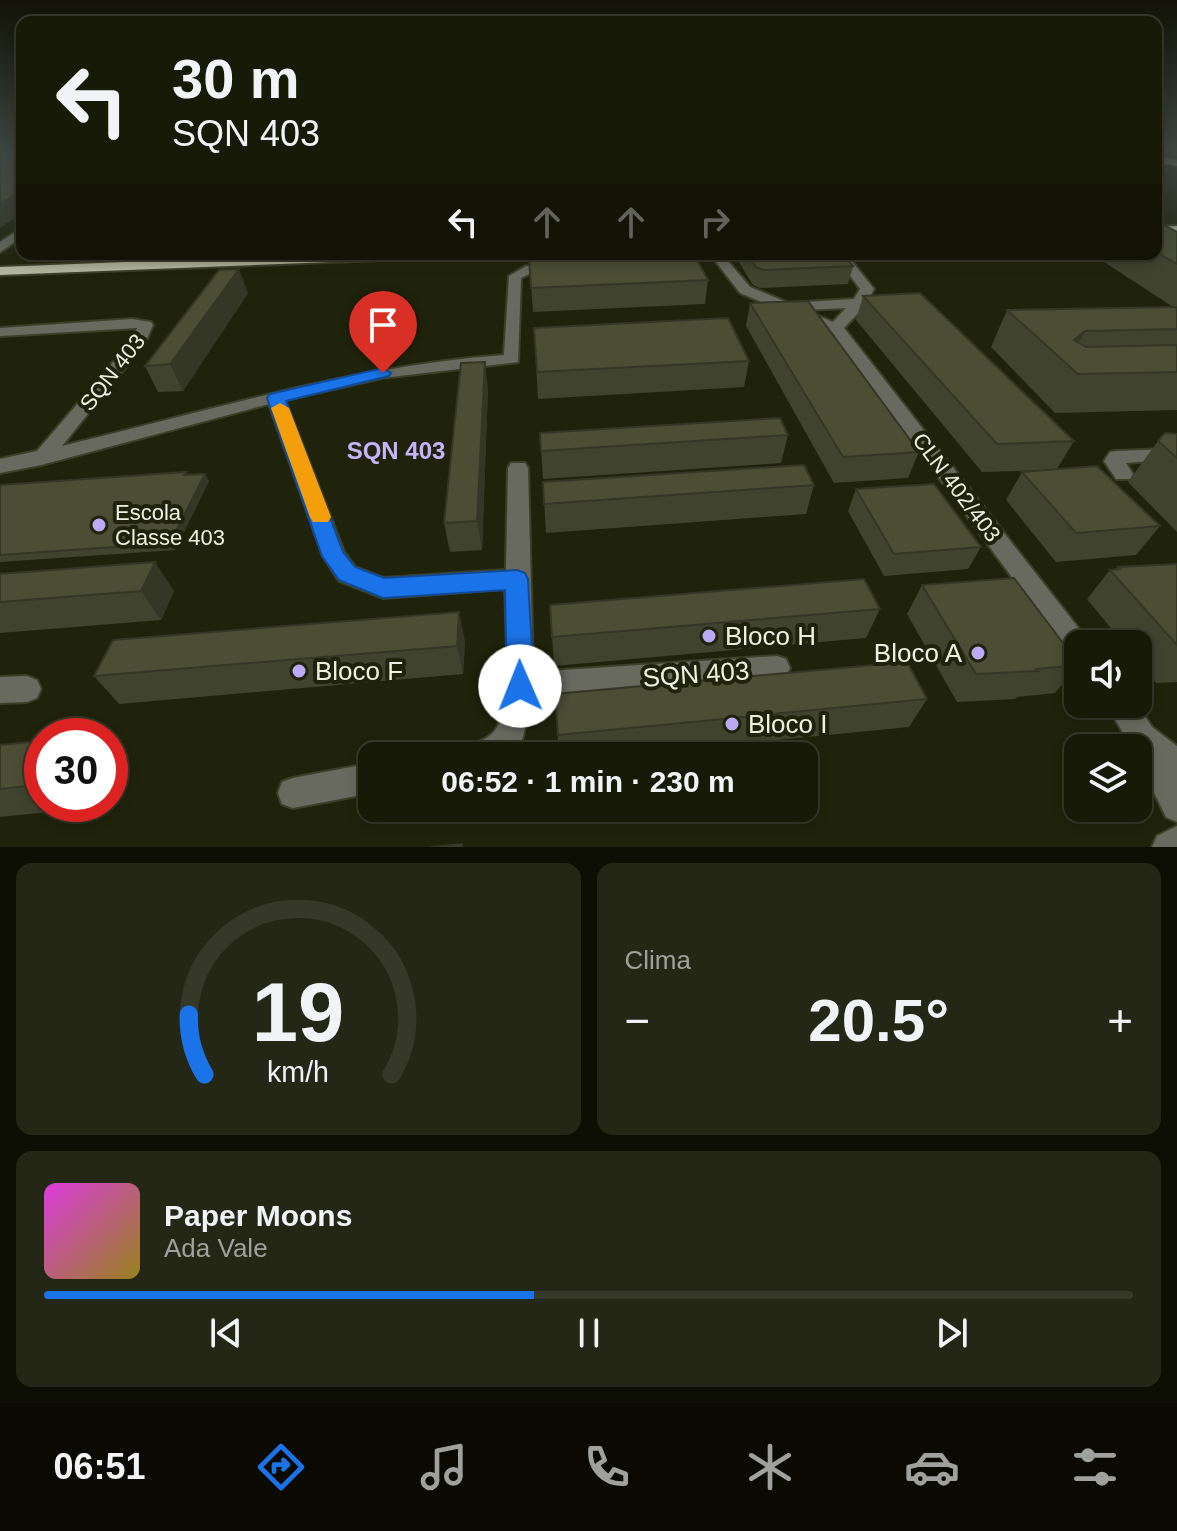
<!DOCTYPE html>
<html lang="pt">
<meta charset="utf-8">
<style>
:root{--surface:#181a08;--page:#252716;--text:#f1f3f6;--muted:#9fa19c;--line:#363829;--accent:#1a73e8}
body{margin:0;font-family:Helvetica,sans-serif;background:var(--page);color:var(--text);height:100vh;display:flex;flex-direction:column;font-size:30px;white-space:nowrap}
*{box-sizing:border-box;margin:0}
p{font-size:26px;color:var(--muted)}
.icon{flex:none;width:44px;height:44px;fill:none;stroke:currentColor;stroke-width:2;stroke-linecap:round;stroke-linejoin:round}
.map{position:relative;height:847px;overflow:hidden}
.drawer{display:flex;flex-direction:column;gap:16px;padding:16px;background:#0d0e04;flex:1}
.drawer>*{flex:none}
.hud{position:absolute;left:16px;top:16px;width:1146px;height:244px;border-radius:16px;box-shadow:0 4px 12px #0003,0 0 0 2px var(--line);background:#181a08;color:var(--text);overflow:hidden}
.buttons{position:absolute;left:1064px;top:630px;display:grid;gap:16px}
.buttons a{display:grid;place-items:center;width:88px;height:88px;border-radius:16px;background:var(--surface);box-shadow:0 4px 12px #0003,0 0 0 2px var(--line);font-size:40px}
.speed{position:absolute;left:24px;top:718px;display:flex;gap:16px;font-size:40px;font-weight:700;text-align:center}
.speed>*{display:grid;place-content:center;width:104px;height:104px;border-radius:50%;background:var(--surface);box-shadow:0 4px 12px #0003,0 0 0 2px var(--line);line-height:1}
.speed .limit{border:12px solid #d22;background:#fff;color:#111}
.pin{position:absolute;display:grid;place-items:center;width:68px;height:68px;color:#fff;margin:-82px -34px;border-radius:50% 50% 50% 0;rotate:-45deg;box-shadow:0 0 8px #0007}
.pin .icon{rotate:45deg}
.me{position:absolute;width:88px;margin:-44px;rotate:359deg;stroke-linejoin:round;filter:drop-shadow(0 0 6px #0008)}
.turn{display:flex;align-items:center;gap:28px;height:168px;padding:0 24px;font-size:36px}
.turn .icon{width:104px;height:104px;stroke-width:2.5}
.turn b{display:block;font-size:56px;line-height:68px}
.lanes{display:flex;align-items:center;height:76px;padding:0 24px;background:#0003;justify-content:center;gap:40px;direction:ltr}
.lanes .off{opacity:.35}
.big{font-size:60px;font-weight:800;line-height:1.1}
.drawer .widget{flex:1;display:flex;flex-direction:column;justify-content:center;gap:12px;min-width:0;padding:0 28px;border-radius:16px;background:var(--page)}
.drawer .dial{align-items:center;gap:0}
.dial svg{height:208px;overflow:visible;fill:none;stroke:var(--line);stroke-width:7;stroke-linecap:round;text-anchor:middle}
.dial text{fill:var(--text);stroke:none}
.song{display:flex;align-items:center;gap:24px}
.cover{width:96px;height:96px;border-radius:12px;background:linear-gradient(135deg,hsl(300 70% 55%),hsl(50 70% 35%))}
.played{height:8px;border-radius:4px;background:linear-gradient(90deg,var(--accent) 45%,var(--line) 45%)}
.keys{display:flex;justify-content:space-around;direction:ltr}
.heat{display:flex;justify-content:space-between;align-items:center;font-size:44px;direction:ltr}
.drawer .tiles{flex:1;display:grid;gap:16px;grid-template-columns:1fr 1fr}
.widget:last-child{grid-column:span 2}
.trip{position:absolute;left:358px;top:742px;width:460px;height:80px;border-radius:16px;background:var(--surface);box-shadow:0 4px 12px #0003,0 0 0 2px var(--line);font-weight:800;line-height:80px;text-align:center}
.tabs{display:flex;height:128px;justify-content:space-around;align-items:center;background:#0a0a03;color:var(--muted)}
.tabs .icon{width:56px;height:56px}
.tabs .active{color:var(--accent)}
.tabs b{font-size:36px;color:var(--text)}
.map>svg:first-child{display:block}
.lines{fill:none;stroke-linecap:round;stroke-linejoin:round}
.minor-casing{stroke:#3d4029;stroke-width:4}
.major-casing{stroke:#3d4029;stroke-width:4}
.minor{fill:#696a5f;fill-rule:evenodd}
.major{fill:#b2b59d;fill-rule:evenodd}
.wall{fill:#40432e}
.shaded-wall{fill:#343725}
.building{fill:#4b4e35;stroke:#343725;stroke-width:2}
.route{fill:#1a73e8;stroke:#114b97;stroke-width:2}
.slow{fill:#f59e0b}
.poi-dot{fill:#bbaaf6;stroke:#20230b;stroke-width:3}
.labels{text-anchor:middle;stroke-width:8;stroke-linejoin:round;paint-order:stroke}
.street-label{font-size:22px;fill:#eef1e2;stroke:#20230b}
.poi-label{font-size:22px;fill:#eef1e2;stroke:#20230b;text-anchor:start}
.neighbourhood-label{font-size:24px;font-weight:bold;fill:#c4b4fb;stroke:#20230b}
.near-poi-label{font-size:26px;fill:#eef1e2;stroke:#20230b;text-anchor:start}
.near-street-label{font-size:26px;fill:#eef1e2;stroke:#20230b}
</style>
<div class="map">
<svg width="1177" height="847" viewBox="0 0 1177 847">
<rect width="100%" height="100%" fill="#20230b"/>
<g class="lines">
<!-- minor casing -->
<g class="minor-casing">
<g id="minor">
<polygon points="22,228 22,237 0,252 0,242"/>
<path d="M710 254H722L750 287 789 303 854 299 860 289 834 254H846L874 289 865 306 844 328 1087 639 1089 644H1078V658L1069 655 831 331 740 293ZM846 308 833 322 804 310Z"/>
<path d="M552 262 556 263V269L533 272 521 278 518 362 382 378 285 400 344 552 355 567 384 578 506 570 508 468 511 463H525L528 468 533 672 777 656 786 659 790 668 786 677 777 680 531 698 523 737 519 747 509 756H464L469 746C478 742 490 738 496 729 512 707 506 619 505 589L383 598 339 581 323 556 269 404 41 465 0 473V459L37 451 133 339 137 328 0 336V328L132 319 151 322 153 325 145 343 62 446C209 411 353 366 504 355L509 276 526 266Z"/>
<polygon points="1168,449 1177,454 1175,459 1126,463 1133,474 1130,479 1116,479 1104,461 1110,452 1117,451"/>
<polygon points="27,676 37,680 41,689 37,698 27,702 0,703 0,677"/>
<polygon points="1106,704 1137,704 1152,727 1177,746 1177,822 1166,817 1138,760 1138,748 1132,748"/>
<polygon points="372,763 372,793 293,808 282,804 278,793 282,782 293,778"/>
<polygon points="1177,826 1177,847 1152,847 1157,836"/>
</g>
</g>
<!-- major casing -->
<g class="major-casing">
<g id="major">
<polygon points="1156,156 1177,160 1177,166 1156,162"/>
<polygon points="1177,226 1177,234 1156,235 1156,227"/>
<polygon points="327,254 439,254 432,258 0,275 0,267"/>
</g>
</g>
<!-- minor -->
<use href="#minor" class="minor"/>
<!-- major -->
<use href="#major" class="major"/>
</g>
<!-- wall -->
<g class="wall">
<polygon points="1156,221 1177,232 1177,410 1055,413 991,347 1007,310 1173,307 1092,254 1156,254"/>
<polygon points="734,254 842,254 853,266 848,284 760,288 753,285"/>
<polygon points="529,257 708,280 705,304 533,312"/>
<polygon points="248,293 183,391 158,392 145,366"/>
<polygon points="863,296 1074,441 1057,469 1160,526 1136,555 1056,562 1006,500 1022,472 1049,470 982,472 856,320"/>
<polygon points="750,303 919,452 908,478 834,483 746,326"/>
<polygon points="534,328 749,361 744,387 538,399"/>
<polygon points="488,389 482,550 450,552 444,523"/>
<polygon points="540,433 788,435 781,463 543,479"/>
<polygon points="1177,434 1177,532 1128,482 1158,441"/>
<polygon points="186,472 187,475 209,481 175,550 0,562 0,485"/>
<polygon points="543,482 814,485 806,514 546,533"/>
<polygon points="856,489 981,547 968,569 884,576 848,511"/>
<polygon points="1177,564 1177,682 1156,683 1138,661 1138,644 1124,644 1087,599 1110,570 1115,569 1118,567"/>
<polygon points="0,574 174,591 161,620 0,633"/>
<polygon points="922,585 1078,663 1078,666 1055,693 1017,697 1015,699 957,702 907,614"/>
<polygon points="550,605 880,609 866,638 554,666"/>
<polygon points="465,641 463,674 119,704 94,676"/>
<polygon points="555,694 927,699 909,727 617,756 559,756"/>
<polygon points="42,741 42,804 72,804 68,810 0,817 0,745"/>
</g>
<!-- shaded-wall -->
<g class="shaded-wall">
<polygon points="22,191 22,213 0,228 0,204"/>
<polygon points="239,269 248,293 183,391 170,364"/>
<polygon points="1085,331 1067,364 1074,340"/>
<polygon points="485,362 488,389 482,550 477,521"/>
<polygon points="205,474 209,481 175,550 170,543"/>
<polygon points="155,562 174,591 161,620 141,591"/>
<polygon points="459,612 465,641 463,674 457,646"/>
<polygon points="42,775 42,789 37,785"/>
<polygon points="60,804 72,804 68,810"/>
</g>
<!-- building -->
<g class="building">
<polygon points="0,152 22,152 22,191 0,204"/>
<polygon points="1156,221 1177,232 1177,264 1156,252"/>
<polygon points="603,254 694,254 708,280 531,288 529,257"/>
<polygon points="747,254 842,254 853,266 763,270 756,267"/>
<polygon points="239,269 170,364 145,366 219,270"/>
<polygon points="920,293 1074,441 997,444 863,296"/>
<polygon points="808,301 919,452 843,457 750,303"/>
<polygon points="1177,307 1177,329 1085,331 1074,340 1086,347 1177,345 1177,372 1078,374 1007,310"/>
<polygon points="728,318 749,361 537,372 534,328"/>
<polygon points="485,362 477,521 444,523 461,363"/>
<polygon points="780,418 788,435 541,451 540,433"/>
<polygon points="1165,433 1177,434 1177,458 1158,441"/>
<polygon points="804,465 814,485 544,504 543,482"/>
<polygon points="1097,466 1160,526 1076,533 1022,472"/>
<polygon points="186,472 184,475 205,474 170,543 0,555 0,485"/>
<polygon points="934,484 981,547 894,554 856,489"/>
<polygon points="155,562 141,591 0,602 0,574"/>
<polygon points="1177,564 1177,645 1110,570 1120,569 1118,567"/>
<polygon points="1014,578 1078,663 1078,665 1036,669 1038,671 976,674 922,585"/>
<polygon points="864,579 880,609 552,637 550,605"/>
<polygon points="459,612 457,646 94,676 113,640"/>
<polygon points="907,662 927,699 558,735 555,694"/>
<polygon points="42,741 42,775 37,785 0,789 0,745"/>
<polygon points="462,844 462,847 431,847"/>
</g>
<!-- sky -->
<linearGradient id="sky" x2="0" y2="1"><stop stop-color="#121306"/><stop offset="0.56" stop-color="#3c453f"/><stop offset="1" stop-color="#3c453f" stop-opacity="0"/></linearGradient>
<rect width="1177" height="271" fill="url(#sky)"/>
<!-- route -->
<polygon class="route" points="383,368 391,373 389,376 286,401 343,552 355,567 384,578 517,570 525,573 528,579 534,686 530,695 520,698 511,695 507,686 505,590 383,598 339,580 322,556 267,398 270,394"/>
<!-- slow -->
<polygon class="slow" points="280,403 289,408 331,517 328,522 313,522 310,517 271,408"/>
<!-- markers -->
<g class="poi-dot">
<circle cx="99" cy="525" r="8"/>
<circle cx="709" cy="636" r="8"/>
<circle cx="978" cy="653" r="8"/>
<circle cx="299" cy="671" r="8"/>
<circle cx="732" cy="724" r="8"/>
</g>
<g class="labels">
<!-- street labels -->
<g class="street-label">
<text transform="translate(112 372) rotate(-52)" y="8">SQN 403</text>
<text transform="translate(957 487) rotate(53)" y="8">CLN 402/403</text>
</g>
<!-- poi labels -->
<g class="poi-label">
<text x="115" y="520">Escola<tspan x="115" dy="25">Classe 403</tspan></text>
</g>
<!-- neighbourhood labels -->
<g class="neighbourhood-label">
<text x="396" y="459">SQN 403</text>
</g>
<!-- near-poi labels -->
<g class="near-poi-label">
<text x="725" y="645">Bloco H</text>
<text x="962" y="662" text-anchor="end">Bloco A</text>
<text x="315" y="680">Bloco F</text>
<text x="748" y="733">Bloco I</text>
</g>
<!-- near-street labels -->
<g class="near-street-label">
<text transform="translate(696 674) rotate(-4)" y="9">SQN 403</text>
</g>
</g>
</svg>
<div class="buttons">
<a><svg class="icon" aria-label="sound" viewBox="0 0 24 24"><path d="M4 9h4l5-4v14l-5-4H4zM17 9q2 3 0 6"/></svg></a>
<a><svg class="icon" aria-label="layers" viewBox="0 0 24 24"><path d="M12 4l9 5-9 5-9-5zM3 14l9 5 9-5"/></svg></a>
</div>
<div class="speed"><div class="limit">30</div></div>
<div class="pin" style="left:383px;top:373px;background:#d93025"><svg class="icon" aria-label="arrive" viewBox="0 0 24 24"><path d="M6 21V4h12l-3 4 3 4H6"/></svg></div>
<svg class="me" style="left:520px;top:686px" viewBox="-20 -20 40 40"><circle r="19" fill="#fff"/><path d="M0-13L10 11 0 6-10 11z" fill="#1a73e8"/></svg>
<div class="trip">06:52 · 1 min · 230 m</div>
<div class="hud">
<div class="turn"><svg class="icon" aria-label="left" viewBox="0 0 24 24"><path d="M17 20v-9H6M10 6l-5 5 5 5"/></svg><div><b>30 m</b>SQN 403</div></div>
<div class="lanes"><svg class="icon" aria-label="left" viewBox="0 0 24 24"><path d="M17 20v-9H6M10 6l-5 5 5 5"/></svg><svg class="icon off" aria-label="ahead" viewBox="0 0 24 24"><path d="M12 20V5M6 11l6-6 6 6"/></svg><svg class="icon off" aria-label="ahead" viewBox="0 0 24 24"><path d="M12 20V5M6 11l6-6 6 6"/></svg><svg class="icon off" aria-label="right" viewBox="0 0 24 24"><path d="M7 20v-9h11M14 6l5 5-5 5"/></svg></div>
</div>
</div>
<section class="drawer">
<div class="tiles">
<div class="widget dial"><svg viewBox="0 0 100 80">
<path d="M14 69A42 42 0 1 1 86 69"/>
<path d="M14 69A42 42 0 0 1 8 46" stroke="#1a73e8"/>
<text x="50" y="56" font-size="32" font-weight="700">19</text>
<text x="50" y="72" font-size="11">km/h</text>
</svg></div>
<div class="widget"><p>Clima</p>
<div class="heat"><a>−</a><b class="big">20.5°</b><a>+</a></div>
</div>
<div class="widget">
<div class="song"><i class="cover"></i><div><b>Paper Moons</b><p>Ada Vale</p></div></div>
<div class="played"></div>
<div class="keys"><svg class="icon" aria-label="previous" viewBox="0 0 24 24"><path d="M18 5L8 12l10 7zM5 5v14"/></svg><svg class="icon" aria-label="pause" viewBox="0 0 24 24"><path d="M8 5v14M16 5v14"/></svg><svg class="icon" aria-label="next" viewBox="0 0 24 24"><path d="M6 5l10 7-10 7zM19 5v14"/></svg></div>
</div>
</div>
</section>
<nav class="tabs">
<b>06:51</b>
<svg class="icon active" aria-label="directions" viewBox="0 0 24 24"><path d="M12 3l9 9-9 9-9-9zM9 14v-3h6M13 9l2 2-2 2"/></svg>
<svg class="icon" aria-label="music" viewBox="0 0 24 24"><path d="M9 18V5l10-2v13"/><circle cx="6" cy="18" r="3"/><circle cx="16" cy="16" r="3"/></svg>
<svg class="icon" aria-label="phone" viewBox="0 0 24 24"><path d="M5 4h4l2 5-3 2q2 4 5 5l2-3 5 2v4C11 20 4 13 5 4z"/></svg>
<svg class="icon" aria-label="climate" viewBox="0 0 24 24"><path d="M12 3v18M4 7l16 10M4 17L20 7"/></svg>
<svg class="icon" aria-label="car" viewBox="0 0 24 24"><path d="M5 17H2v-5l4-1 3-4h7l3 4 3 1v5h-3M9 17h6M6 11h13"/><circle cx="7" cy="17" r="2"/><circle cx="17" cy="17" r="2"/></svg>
<svg class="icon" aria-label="filters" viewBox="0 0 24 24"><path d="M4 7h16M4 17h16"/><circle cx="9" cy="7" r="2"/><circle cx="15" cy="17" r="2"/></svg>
</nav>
